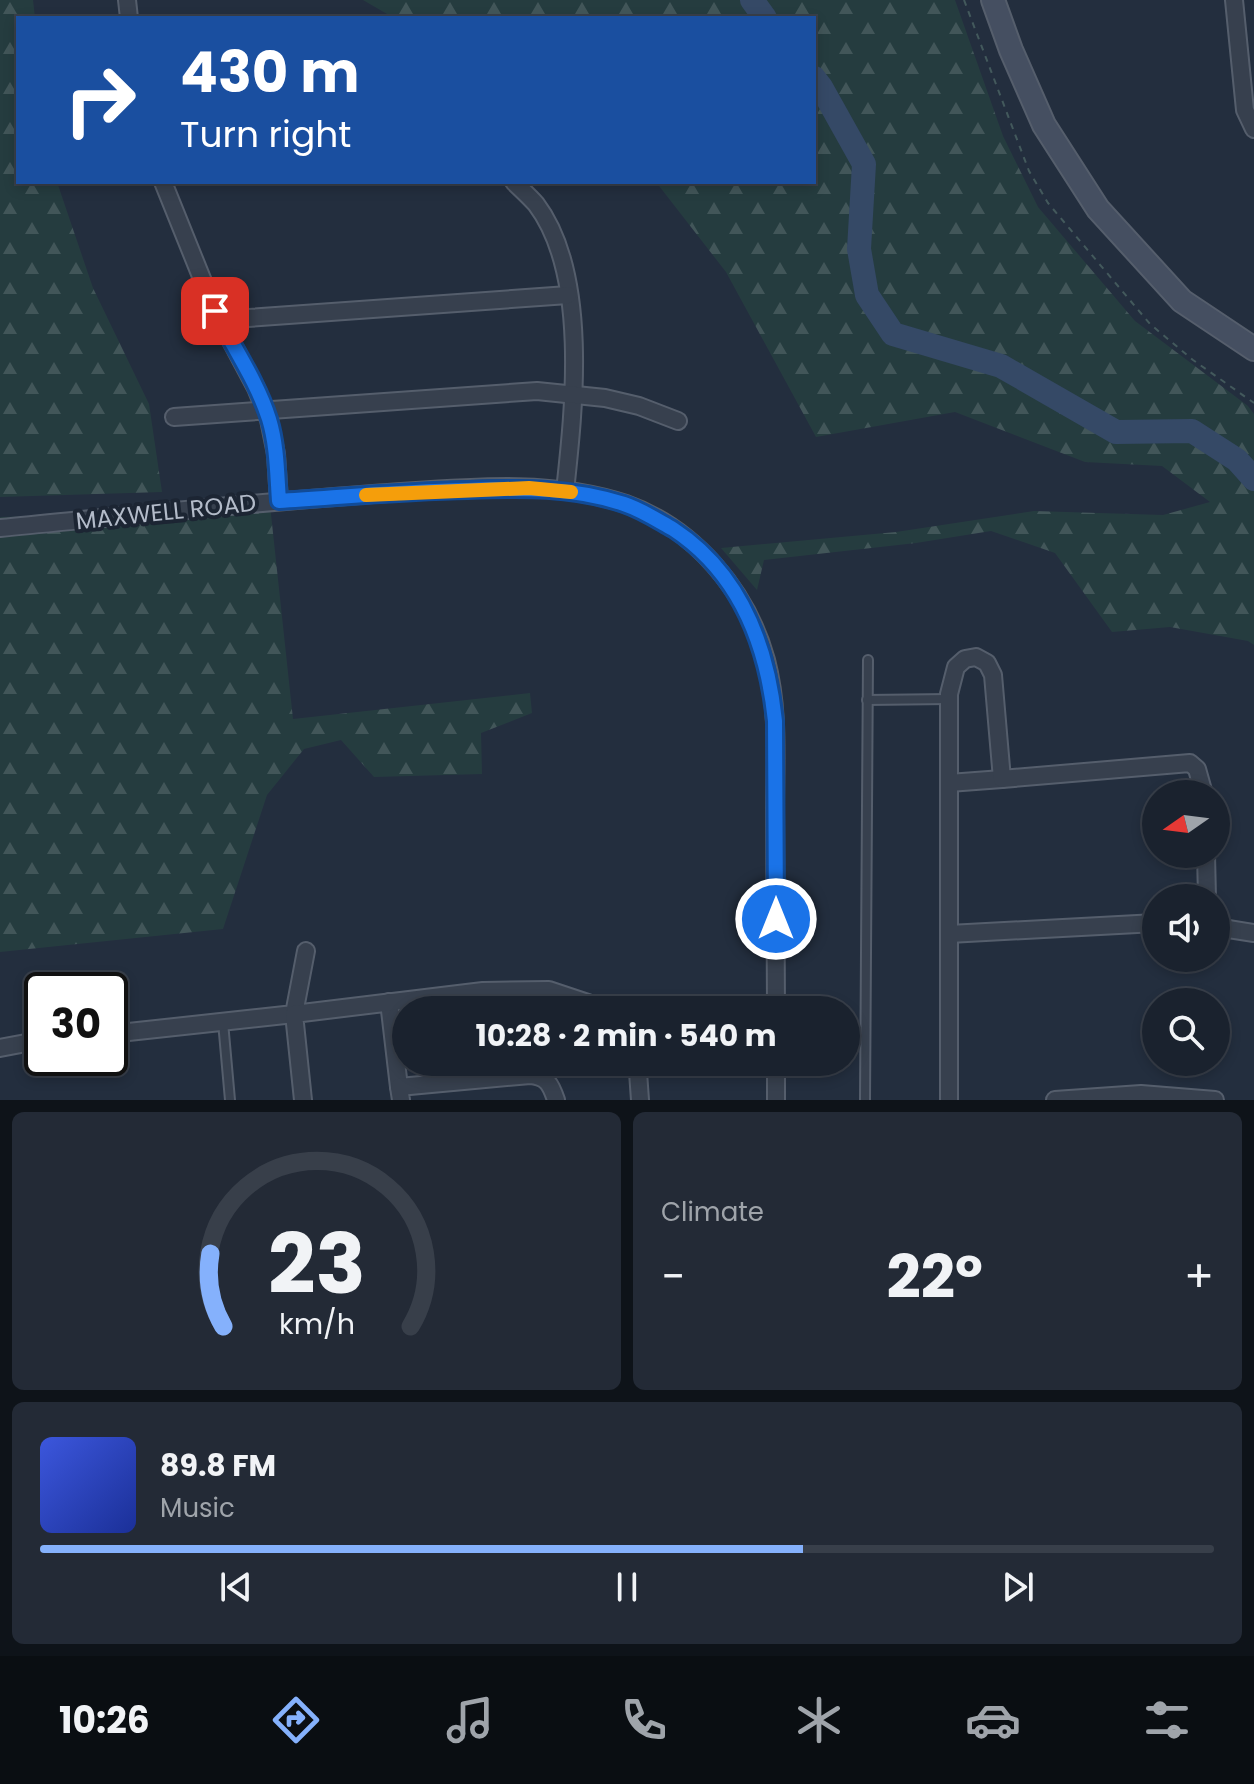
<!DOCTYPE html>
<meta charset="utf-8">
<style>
:root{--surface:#1a222e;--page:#232a36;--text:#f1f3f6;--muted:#9fa4aa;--line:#383f4a;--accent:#85b1fc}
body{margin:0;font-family:Poppins,sans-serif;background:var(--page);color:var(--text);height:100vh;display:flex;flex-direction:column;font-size:30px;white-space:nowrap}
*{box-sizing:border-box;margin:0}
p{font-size:26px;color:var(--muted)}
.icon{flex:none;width:44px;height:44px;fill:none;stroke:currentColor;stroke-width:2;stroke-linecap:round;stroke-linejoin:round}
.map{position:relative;height:1100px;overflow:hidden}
.details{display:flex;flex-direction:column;gap:12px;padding:12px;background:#0e1319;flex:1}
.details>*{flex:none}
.banner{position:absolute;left:16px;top:16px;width:800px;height:168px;border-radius:0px;box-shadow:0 4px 12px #0003,0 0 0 2px var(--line);background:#1a4fa0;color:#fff;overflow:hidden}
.needle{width:52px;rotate:256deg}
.fabs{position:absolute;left:1142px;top:780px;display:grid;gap:16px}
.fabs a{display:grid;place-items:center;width:88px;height:88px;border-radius:50%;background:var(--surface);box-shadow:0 4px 12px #0003,0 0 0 2px var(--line);font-size:40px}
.speed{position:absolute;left:24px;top:972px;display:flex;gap:16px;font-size:40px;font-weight:700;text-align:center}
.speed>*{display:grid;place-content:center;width:104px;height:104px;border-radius:50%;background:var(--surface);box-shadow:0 4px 12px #0003,0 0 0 2px var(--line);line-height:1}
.speed .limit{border:4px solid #111;border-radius:12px;background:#fff;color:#111}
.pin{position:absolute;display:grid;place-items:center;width:68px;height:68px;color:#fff;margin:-34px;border-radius:16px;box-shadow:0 4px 12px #0006}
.me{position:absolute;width:88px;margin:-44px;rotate:0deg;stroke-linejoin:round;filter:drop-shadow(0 0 6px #0008)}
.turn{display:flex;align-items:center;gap:28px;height:168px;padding:0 32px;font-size:36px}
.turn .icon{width:104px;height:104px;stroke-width:2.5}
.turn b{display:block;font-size:56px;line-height:68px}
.big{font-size:60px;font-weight:700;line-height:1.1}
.details .widget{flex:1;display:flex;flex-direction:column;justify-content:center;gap:12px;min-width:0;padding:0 28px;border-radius:12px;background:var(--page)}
.details .dial{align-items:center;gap:0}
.dial svg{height:208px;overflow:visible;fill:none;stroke:var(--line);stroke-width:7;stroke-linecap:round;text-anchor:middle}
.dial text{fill:var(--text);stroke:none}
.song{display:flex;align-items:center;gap:24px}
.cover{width:96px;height:96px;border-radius:12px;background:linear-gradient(135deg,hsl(230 70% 55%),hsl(230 70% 35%))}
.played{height:8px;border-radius:4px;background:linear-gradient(90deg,var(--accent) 65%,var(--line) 65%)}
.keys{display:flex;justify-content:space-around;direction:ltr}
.heat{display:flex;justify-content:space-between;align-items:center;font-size:44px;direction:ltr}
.details .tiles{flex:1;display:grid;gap:12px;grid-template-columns:1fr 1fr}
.widget:last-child{grid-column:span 2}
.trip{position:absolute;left:392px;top:996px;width:468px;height:80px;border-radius:40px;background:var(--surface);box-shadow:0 4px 12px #0003,0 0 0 2px var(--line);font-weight:700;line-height:80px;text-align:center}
.dock{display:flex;height:128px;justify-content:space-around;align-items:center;background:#0a0e12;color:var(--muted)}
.dock .icon{width:56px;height:56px}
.dock .on{color:var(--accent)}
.dock b{font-size:36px;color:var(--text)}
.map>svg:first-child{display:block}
.forest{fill:url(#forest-firs)}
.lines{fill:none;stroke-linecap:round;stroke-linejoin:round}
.river{stroke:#354966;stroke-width:24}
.service-casing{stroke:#555e6c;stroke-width:12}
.minor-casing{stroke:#555e6c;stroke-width:20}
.secondary-casing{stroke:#555e6c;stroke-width:26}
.path{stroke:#43595c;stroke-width:2;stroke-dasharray:6 6;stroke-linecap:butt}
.service{stroke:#37404e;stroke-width:8}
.minor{stroke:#37404e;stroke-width:16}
.secondary{stroke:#454f61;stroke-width:22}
.route-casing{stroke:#114b97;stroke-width:20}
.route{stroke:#1a73e8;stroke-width:14}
.slow{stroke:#f59e0b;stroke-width:14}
.labels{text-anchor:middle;stroke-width:8;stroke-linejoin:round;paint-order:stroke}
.street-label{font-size:24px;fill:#b3bbc9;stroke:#1c2533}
</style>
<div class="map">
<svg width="1254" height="1100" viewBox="0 0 1254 1100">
<defs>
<pattern id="forest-firs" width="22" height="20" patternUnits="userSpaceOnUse" patternTransform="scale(2)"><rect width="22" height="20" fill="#253c3f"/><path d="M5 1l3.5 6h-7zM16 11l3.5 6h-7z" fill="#425659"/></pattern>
</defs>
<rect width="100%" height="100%" fill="#232e3e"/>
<!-- forest -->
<g class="forest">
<polygon points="0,0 33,0 35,18 18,18 18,182 57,182 93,288 149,404 162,492 0,497"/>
<polygon points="363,0 955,0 1003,136 1038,207 1135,321 1248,406 1254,414 1254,645 1248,641 1170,627 1112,632 1055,553 991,531 916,543 764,560 757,590 721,548 896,532 1034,511 1163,515 1210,502 1162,466 1085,462 955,412 816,437 726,272 656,182 814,182 814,18 394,18"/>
<polygon points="270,505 293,719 530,693 532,713 481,733 482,774 374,777 341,740 304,749 267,795 223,929 0,952 0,517 90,515"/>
</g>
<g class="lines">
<!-- river -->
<g class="river">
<polyline points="752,0 765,18"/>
<polyline points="814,78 821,87 864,164 859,249 867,295 893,334 1001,366 1116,432 1192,431 1237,460 1254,479"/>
</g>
<!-- service casing -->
<g class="service-casing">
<g id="service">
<polyline points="867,700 949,699"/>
<polyline points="223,1022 230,1100"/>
<polyline points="865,1100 868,660"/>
</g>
</g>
<!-- minor casing -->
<g class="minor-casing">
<g id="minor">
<polyline points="127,0 129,18"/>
<polyline points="1234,0 1245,110 1254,129"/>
<polyline points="163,182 215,311 256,388 269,420 276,454 279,501"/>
<path d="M514 182C521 189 529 196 536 204 589 274 574 409 565 491"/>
<polyline points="220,320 568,295"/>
<polyline points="174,417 537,391 605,398 639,406 678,421"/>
<path d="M0 528C124 516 249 503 373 494 455 489 546 477 626 504 694 528 747 591 766 660 779 709 775 760 775 810 775 877 776 943 776 1010"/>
<polyline points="949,783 1002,779"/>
<polyline points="1206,854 1207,898"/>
<polyline points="1216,927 1254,933"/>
<polyline points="949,934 1156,923"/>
<polyline points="389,1002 399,1087"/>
<polyline points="110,1034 294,1014 306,951"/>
<polyline points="0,1048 42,1040"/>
<polyline points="633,1062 638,1072 640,1100"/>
<polyline points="776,1062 776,1100"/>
<polyline points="303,1100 294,1014 483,991 549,990 588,1003 597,1010"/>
<path d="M401 1100 399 1087 530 1075C547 1076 551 1085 556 1100"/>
<polyline points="949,1100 949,694 956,667 965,659 976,657 987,663 993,675 1002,779 1190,763 1197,769 1204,794"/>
<polyline points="1055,1100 1141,1094 1215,1100"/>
</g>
</g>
<!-- secondary casing -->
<g class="secondary-casing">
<polyline id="secondary" points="993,0 1011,50 1044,125 1098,209 1182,301 1254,349"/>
</g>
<!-- path -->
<polyline class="path" points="964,0 1029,171 1048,203 1150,324 1193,360 1254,403"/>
<!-- service -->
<use href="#service" class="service"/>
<!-- minor -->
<use href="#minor" class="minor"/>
<!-- secondary -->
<use href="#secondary" class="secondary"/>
</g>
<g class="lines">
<!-- route casing -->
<g class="route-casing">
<path id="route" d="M215 311C233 347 257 381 269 419 277 445 277 473 279 501 342 497 405 491 468 490 521 488 573 487 624 504 642 510 657 520 673 529 740 573 767 644 775 721L776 919"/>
</g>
<!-- route -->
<use href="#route" class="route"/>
<!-- slow -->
<polyline class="slow" points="366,495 529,488 571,492"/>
</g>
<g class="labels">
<!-- street labels -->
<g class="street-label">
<text transform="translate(166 512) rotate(-6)" y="8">MAXWELL ROAD</text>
</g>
</g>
</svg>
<div class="fabs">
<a><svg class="needle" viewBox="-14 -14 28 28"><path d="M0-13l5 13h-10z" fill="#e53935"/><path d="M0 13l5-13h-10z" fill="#9fa4aa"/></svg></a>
<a><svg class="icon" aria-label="sound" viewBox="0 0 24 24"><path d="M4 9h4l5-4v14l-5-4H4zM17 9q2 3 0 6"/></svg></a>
<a><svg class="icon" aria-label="search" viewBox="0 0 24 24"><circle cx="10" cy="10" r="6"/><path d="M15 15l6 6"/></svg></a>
</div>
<div class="speed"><div class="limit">30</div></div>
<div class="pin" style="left:215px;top:311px;background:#d93025"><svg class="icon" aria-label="arrive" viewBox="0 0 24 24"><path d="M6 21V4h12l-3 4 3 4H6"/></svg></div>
<svg class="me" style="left:776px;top:919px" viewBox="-20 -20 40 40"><circle r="17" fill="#1a73e8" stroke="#fff" stroke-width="3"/><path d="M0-11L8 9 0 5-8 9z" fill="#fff"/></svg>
<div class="trip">10:28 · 2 min · 540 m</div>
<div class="banner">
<div class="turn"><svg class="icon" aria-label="right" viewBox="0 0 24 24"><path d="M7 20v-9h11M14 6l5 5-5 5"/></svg><div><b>430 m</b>Turn right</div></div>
</div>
</div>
<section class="details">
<div class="tiles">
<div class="widget dial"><svg viewBox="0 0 100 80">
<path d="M14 69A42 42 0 1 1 86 69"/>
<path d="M14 69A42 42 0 0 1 9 41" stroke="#85b1fc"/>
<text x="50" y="56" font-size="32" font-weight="700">23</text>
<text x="50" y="72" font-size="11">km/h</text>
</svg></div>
<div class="widget"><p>Climate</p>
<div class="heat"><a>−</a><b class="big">22°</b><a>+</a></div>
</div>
<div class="widget">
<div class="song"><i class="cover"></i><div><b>89.8 FM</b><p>Music</p></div></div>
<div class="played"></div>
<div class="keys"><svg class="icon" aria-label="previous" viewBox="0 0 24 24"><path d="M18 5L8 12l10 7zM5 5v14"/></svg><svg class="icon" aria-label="pause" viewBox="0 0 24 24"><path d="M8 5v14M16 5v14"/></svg><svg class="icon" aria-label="next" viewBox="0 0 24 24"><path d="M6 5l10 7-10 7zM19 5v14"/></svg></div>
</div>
</div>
</section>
<nav class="dock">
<b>10:26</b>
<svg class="icon on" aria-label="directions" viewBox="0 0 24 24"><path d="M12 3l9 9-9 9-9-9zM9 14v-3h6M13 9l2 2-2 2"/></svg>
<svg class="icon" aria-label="music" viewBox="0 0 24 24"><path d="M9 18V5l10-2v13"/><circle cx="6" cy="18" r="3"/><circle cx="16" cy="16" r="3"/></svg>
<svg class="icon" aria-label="phone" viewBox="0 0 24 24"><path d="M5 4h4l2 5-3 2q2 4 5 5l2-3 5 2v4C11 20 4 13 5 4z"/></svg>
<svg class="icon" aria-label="climate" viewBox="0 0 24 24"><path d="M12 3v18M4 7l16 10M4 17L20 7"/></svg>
<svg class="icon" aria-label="car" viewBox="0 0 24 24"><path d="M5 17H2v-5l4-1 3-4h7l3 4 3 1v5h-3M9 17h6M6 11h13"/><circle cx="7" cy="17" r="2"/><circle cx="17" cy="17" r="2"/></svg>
<svg class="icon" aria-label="filters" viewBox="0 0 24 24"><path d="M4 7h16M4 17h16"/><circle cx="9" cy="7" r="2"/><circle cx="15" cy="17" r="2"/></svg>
</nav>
